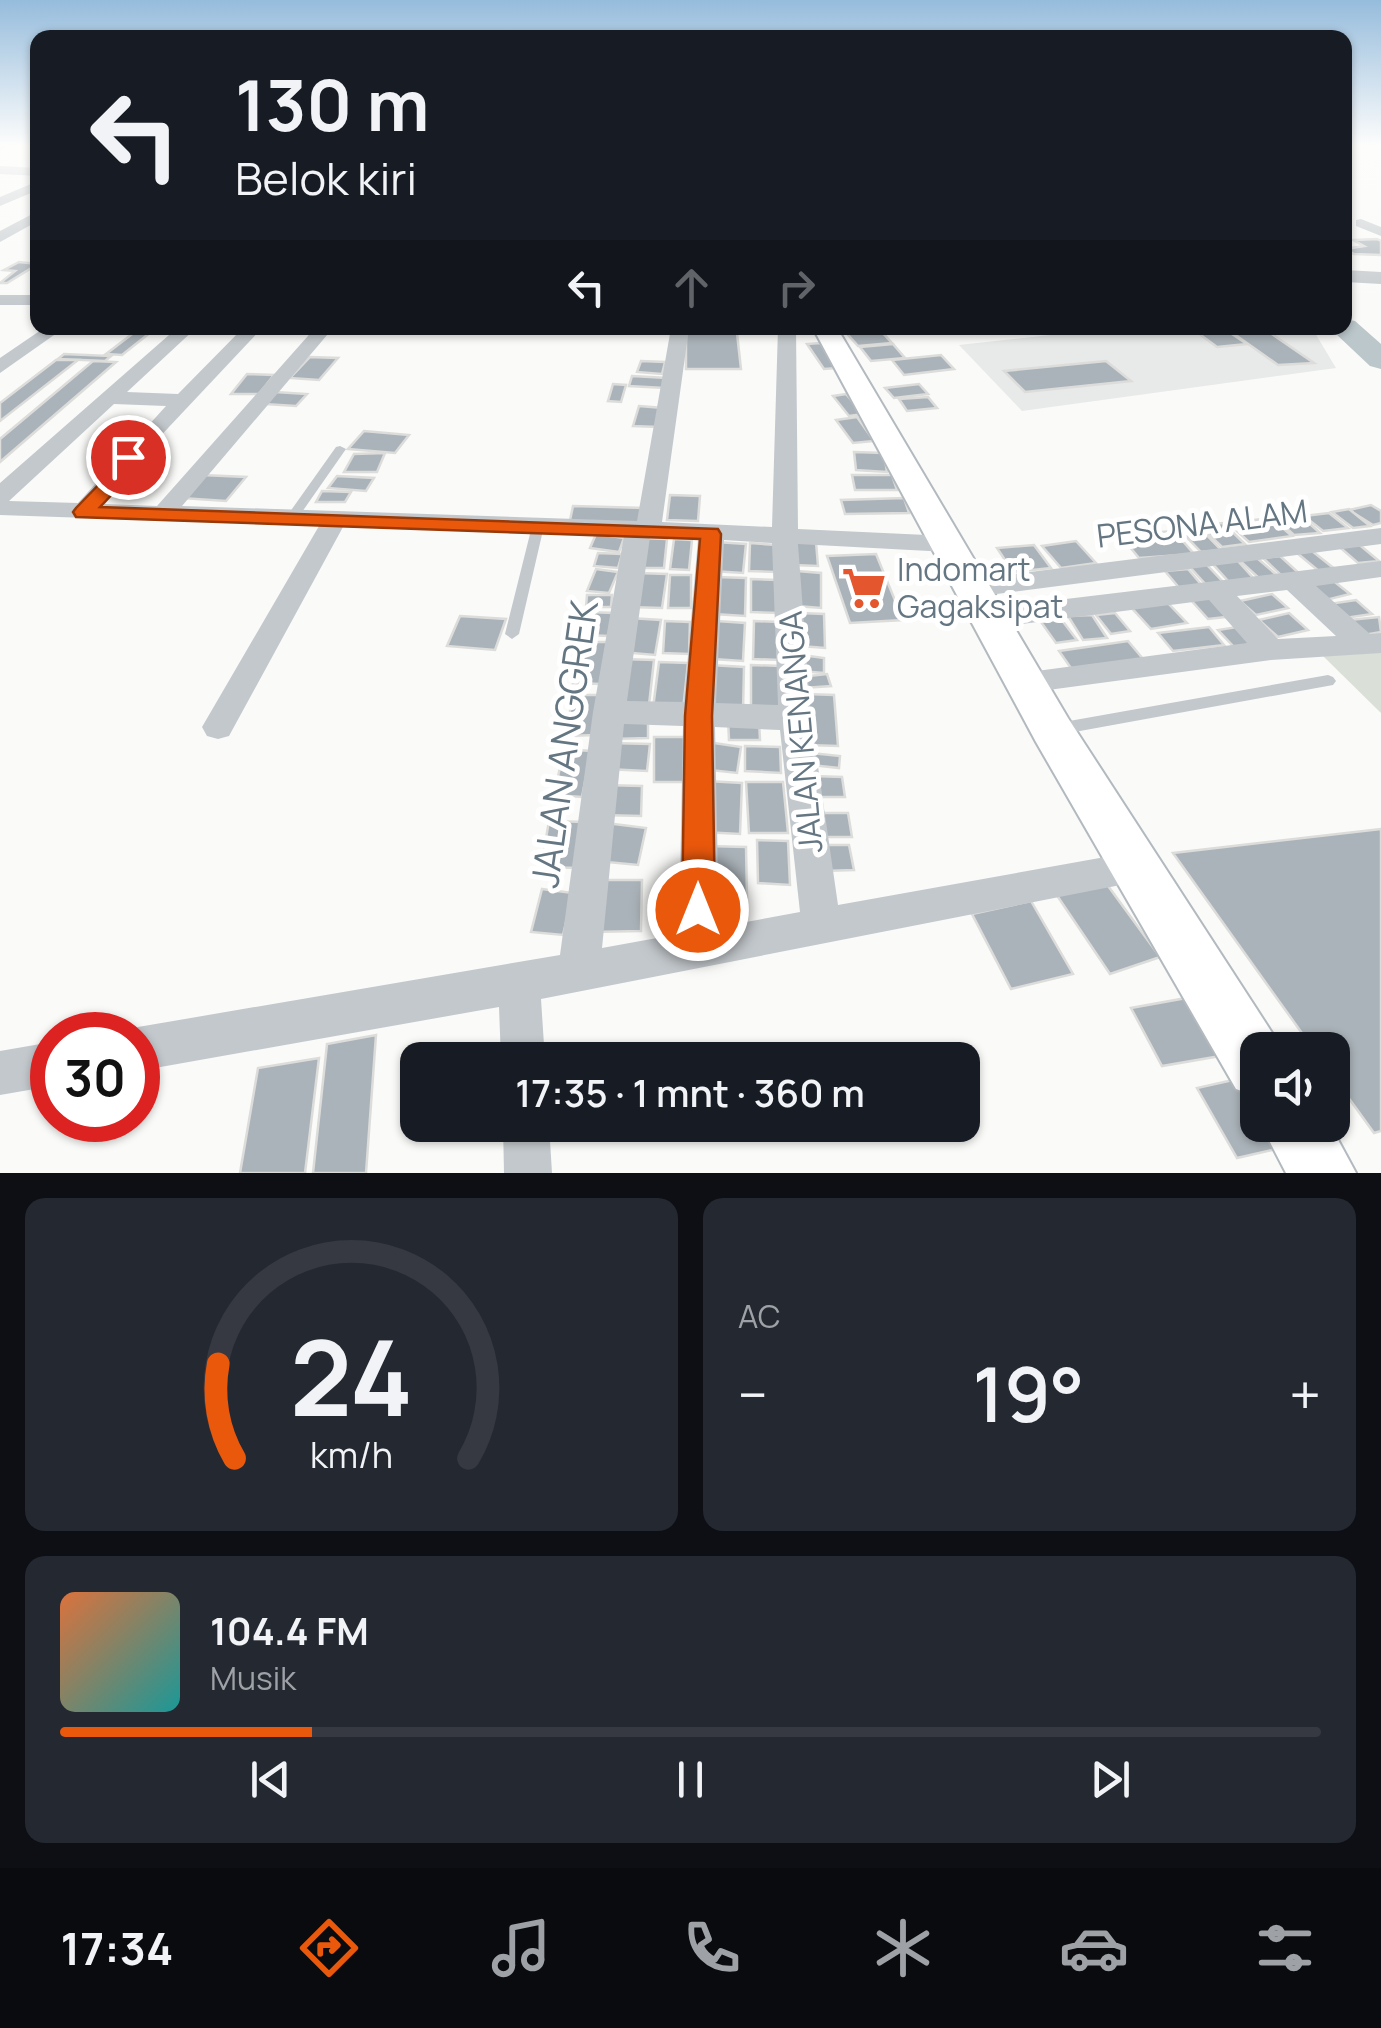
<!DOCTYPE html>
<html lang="id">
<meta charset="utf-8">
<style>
:root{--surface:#171b24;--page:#242831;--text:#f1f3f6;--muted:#9ea1a6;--line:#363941;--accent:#ea580c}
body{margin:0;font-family:Manrope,sans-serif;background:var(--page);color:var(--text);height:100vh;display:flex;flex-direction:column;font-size:38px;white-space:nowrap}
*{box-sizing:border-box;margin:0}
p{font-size:32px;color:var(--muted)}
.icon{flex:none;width:55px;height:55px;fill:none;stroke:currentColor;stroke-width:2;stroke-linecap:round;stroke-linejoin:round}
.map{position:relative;height:1173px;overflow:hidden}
.drawer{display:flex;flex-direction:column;gap:25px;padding:25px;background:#0d0f14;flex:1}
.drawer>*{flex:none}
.hud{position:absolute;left:30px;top:30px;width:1322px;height:305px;border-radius:20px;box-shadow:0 2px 8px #0004;background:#171b24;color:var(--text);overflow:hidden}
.fabs{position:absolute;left:1240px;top:1032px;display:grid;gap:20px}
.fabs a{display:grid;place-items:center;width:110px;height:110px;border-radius:20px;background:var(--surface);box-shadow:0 2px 8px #0004;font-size:50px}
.speed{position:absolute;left:30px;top:1012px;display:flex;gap:20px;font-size:50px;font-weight:700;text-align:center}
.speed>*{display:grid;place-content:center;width:130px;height:130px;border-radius:50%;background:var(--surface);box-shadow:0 2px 8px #0004;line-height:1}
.speed .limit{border:15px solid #d22;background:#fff;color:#111}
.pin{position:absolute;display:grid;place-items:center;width:85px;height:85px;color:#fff;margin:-42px;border:5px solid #fff;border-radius:50%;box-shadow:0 2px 10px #0007}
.me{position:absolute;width:110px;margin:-55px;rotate:0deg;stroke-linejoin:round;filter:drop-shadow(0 0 8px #0008)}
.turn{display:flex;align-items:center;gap:35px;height:210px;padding:0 40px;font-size:45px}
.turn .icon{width:130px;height:130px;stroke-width:2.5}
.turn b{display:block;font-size:70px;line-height:85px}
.lanes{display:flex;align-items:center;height:95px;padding:0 40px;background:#0003;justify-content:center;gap:50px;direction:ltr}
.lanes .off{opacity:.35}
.big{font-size:75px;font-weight:600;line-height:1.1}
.drawer .widget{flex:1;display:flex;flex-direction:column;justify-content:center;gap:15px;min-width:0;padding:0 35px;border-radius:20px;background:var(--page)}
.drawer .dial{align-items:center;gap:0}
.dial svg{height:260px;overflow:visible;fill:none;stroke:var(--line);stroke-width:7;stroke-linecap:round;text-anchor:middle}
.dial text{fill:var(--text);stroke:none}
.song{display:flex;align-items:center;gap:30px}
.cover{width:120px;height:120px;border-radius:15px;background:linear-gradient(135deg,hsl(20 70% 55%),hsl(180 70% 35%))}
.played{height:10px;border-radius:5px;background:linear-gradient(90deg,var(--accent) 20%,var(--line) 20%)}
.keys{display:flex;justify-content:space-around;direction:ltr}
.heat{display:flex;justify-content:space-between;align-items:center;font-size:55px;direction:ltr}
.drawer .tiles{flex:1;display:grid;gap:25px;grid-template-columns:1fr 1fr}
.widget:last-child{grid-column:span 2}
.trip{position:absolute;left:400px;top:1042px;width:580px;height:100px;border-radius:20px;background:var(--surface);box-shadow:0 2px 8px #0004;font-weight:600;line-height:100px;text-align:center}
.tab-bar{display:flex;height:160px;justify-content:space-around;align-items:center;background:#090b0e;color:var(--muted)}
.tab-bar .icon{width:70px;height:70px}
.tab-bar .on{color:var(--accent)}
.tab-bar b{font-size:45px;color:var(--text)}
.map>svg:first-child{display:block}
.built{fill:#e8e9e9}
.green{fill:#dadfd7}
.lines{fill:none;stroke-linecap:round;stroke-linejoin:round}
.river{fill:#bbc7cb;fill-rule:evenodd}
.building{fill:#aab3b9;stroke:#dcdcda;stroke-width:2.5}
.secondary-casing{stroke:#b3babf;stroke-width:4}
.service{fill:#c3c8cc;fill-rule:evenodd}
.minor{fill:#c3c8cc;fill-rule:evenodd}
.tertiary{fill:#c3c8cc;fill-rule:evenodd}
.secondary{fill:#fff;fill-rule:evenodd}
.route{fill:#ea580c;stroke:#983908;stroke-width:2.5}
.labels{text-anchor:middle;stroke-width:10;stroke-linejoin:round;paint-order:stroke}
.street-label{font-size:32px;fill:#657683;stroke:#fff}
.poi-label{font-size:32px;fill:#657683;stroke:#fff;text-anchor:start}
.near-street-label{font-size:38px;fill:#657683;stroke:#fff}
</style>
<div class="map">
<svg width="1381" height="1173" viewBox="0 0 1381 1173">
<rect width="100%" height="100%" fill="#fafaf8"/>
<!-- built -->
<polygon class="built" points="1116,328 1312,328 1336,368 1022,411 959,345"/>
<!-- green -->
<polygon class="green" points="1381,649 1381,713 1321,654"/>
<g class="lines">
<!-- river -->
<polygon class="river" points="1345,319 1355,321 1381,344 1381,369 1370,366 1335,333 1331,328 1345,328"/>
</g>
<!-- building -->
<g class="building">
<polygon points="1377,239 1381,241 1381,255 1354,254 1345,249 1364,246 1353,240"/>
<polygon points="19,262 38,264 7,283 0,283 15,271 4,270"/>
<polygon points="140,328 156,328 122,355 106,354"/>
<polygon points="842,328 878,328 892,343 858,346"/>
<polygon points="1263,328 1314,363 1278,365 1227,329"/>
<polygon points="1226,330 1247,344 1217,347 1198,333"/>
<polygon points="686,333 737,333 741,369 686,369"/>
<polygon points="820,343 838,368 824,369 807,344"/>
<polygon points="893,344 905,358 871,361 860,347"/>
<polygon points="64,354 111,356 105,361 58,359"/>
<polygon points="941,355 954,369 904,375 892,360"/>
<polygon points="310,357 338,358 319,380 290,378"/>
<polygon points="56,360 78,360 0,421 0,403"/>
<polygon points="93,361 116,362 0,462 0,439"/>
<polygon points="641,361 665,362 662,374 637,372"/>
<polygon points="1106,361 1131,381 1025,392 1004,371"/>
<polygon points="247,374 274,375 259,394 231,394"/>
<polygon points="632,376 667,378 665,388 629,386"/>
<polygon points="613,384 626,385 621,402 608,401"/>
<polygon points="919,384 928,394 894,398 885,388"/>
<polygon points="275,392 307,394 296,406 264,404"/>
<polygon points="846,394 863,414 849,416 833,396"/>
<polygon points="928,397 937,408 907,411 899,399"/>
<polygon points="639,406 663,408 659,427 633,426"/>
<polygon points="857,417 874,441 853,443 836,420"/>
<polygon points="364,431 409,435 395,453 348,449"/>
<polygon points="854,452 884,453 887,472 856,470"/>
<polygon points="385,453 377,472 344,472 354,454"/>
<polygon points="202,475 246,477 226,501 181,498"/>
<polygon points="852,475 892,475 897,490 855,490"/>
<polygon points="337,476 374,478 366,491 328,488"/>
<polygon points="322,491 351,492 345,502 316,502"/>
<polygon points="670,495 700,496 698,521 667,520"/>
<polygon points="904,498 909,513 845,514 841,500"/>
<polygon points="1371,505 1381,511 1381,523 1373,525 1349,510"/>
<polygon points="573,506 645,508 643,527 569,525"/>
<polygon points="1349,509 1370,526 1353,528 1332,512"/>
<polygon points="1329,513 1348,528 1323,531 1304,516"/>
<polygon points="1300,515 1320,533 1294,535 1275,518"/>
<polygon points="1271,518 1292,536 1249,542 1228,523"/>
<polygon points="1223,523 1245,544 1222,547 1200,526"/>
<polygon points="1198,526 1221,550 1201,552 1178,528"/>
<polygon points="1174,531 1194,554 1139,558 1120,535"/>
<polygon points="596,534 624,538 619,552 590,548"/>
<polygon points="641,538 667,539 664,568 638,568"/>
<polygon points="674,539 692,540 689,570 670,569"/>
<polygon points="792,541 816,542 818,566 794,565"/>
<polygon points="1076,541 1096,563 1061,568 1042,546"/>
<polygon points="716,542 746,544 743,573 712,571"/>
<polygon points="1356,542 1379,561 1358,563 1336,544"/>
<polygon points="750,543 776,545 776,572 749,571"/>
<polygon points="1034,545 1051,568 1013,572 997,548"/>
<polygon points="1312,551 1336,570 1320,572 1297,553"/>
<polygon points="598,553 622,554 618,568 594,566"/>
<polygon points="876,554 903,620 850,623 827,556"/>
<polygon points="1280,556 1301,575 1283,577 1263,558"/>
<polygon points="1257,558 1279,577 1261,580 1239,560"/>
<polygon points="1237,560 1255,580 1229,582 1211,562"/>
<polygon points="1206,564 1226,585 1208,587 1189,566"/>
<polygon points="596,569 618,572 609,593 587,591"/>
<polygon points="1188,569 1204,588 1181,590 1165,571"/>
<polygon points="797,571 821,573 821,608 797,606"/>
<polygon points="637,573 667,574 662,608 630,607"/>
<polygon points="670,575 691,575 691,608 668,608"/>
<polygon points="717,577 746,578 745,616 714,614"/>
<polygon points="751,579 779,580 780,613 751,612"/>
<polygon points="1331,579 1350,594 1326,600 1307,585"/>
<polygon points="1272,594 1288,608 1256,615 1240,601"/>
<polygon points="587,595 612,595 611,607 586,607"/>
<polygon points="1216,596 1235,616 1208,619 1190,599"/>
<polygon points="1164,599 1187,623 1151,629 1129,605"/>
<polygon points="1356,600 1372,614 1345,618 1329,604"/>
<polygon points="587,612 614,613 610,636 582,635"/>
<polygon points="800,613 824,614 825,648 801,646"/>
<polygon points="1115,613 1130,631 1111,634 1096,615"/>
<polygon points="1289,613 1308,630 1278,637 1259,620"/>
<polygon points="1092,615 1107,638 1083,640 1068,616"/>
<polygon points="460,616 506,619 495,650 447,646"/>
<polygon points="1379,617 1381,632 1364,635 1349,620"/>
<polygon points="629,618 661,620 655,655 621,652"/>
<polygon points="1061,619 1077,640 1056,643 1041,622"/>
<polygon points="665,621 690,622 689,654 663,653"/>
<polygon points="717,621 745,623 743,661 713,659"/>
<polygon points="754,621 780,622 780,660 753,659"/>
<polygon points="1243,626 1260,643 1234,647 1218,630"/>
<polygon points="1209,627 1224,645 1173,651 1158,633"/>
<polygon points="1128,641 1144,660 1073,671 1059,651"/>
<polygon points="580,642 607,642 601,684 573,683"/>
<polygon points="802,655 824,658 824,673 800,671"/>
<polygon points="621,659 654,660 649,705 614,704"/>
<polygon points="659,662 688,663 683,710 653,708"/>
<polygon points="710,665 744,667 743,711 707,709"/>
<polygon points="751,665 781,666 782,713 751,711"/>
<polygon points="827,674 831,686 803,688 799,677"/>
<polygon points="805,694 834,695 838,746 808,745"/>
<polygon points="572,695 598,695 595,735 567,736"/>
<polygon points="728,719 759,720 760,740 729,740"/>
<polygon points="648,721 648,738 611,739 611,722"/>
<polygon points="654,737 684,737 685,782 654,782"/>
<polygon points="609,743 650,744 647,771 606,769"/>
<polygon points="714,743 741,747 737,773 710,770"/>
<polygon points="745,746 780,747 781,773 745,771"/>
<polygon points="564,749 591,751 582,797 554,795"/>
<polygon points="811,753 840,756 839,768 811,765"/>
<polygon points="813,776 842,777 845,797 815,797"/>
<polygon points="706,781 742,783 740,834 703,832"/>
<polygon points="746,782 783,782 788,833 749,833"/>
<polygon points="603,785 642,786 641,816 601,815"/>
<polygon points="820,813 848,813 852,837 823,837"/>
<polygon points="549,821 586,822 579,868 541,867"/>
<polygon points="606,823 646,828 638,865 596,861"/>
<polygon points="1381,829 1381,1131 1374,1133 1332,1075 1332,1050 1314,1050 1173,853"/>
<polygon points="757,840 788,841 790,885 758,883"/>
<polygon points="819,845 849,845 854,870 823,871"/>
<polygon points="706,846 746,847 747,898 706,897"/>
<polygon points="1103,879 1160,957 1110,974 1056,894"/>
<polygon points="594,880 642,880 641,931 591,932"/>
<polygon points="542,889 573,893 563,935 531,932"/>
<polygon points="1031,901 1073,974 1011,989 972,914"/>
<polygon points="1192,997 1226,1055 1162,1066 1131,1008"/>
<polygon points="376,1035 366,1173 313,1173 327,1044"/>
<polygon points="319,1058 305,1173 240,1173 258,1068"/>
<polygon points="1251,1076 1258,1087 1258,1125 1281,1125 1294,1145 1237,1158 1197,1088"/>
</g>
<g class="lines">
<!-- secondary casing -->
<g class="secondary-casing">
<g id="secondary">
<polygon points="813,328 837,328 1068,718 1280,1045 1281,1050 1258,1050 1258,1097 1236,1089 1036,742"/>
<polygon points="1261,1125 1330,1125 1356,1173 1286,1173"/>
</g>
</g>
<!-- service -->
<g class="service">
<polygon points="340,446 346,449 295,522 287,522 285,519 287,516 336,447"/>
<polygon points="538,522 544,526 519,634 512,639 505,634 532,526"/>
<polygon points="1328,675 1333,677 1336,681 1333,685 1058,735 1052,733 1050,729 1052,725 1058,723"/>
</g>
<!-- minor -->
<g class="minor">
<polygon points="0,145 10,145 0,151"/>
<polygon points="0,166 38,168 38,176 0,174"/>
<polygon points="38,181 38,190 0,206 0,197"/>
<polygon points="38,211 38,221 0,242 0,231"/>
<polygon points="1361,219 1381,227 1381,236 1356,226 1356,220"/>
<rect x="0" y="295" width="38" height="10"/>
<polygon points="44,328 64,328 0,373 0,358"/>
<path d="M177 328H196L127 392 178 394 243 328H262L137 461 105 504 157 506 315 328H333L182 506 637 521 671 328H689L662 522 772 527 778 328H796L798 529 948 536 961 544 948 552 798 544 811 718 838 905 1133 852 1146 856 1152 868 1146 880 541 999 545 1060H501L499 1007 138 1071V1035H122L138 1027 560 955 593 712 624 536 343 527 229 736 218 739 207 736 202 727 319 526 0 515V483ZM114 404 166 406 78 503 9 501ZM650 537 698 539 684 702 627 701ZM724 540 772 543 778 705 716 703ZM624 724 683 726 679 934 602 948ZM715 727 780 730 800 912 719 927Z"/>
<polygon points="1381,528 1381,544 973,597 963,594 959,588 963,582 973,579"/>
<path d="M1381 561V577L1316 586 1370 634 1381 633V653L1271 660 1026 693 1015 690 1011 682 1015 674 1247 643 1209 600 991 628 981 625 977 618 981 611 991 608ZM1287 590 1336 636 1278 639 1237 596Z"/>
<polygon points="52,1042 52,1086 0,1095 0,1051"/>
<polygon points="503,1125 549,1125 552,1173 504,1173"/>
</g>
<!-- tertiary -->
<polygon class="tertiary" points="1345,270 1381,272 1381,284 1345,282"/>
<!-- secondary -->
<use href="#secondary" class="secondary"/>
</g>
<!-- sky -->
<linearGradient id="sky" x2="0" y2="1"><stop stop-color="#96bcdc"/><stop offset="0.47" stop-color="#fdfdfc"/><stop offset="1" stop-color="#fdfdfc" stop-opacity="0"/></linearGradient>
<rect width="1381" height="310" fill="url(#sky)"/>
<!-- route -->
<polygon class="route" points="128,451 138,457 119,487 100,507 718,529 721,534 712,716 715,910 710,920 698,925 687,920 682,910 685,716 700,539 76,517 73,512 76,508 104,479 122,453"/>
<!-- icons -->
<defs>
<g id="supermarket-bare" transform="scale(3.45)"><path d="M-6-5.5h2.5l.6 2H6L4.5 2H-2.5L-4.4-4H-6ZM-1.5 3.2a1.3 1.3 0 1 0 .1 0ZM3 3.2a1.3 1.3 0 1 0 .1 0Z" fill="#e4572e" stroke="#fff" stroke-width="2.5" paint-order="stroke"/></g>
</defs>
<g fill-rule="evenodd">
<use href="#supermarket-bare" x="864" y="588"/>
</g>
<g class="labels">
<!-- street labels -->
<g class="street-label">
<text transform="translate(1202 524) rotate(-7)" y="11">PESONA ALAM</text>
<text transform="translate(801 732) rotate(-95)" y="11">JALAN KENANGA</text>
</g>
<!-- poi labels -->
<g class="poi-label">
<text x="897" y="581">Indomart<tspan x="897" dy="37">Gagaksipat</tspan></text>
</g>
<!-- near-street labels -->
<g class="near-street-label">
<text transform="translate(565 744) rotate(-82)" y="13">JALAN ANGGREK</text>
</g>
</g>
</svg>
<div class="fabs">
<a><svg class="icon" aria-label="sound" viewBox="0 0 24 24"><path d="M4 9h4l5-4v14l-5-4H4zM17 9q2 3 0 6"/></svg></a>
</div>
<div class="speed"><div class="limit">30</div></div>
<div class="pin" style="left:128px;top:457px;background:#d93025"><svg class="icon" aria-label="arrive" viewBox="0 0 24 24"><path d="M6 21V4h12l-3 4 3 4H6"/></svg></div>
<svg class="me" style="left:698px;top:910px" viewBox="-20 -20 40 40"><circle r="17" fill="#ea580c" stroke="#fff" stroke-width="3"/><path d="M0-11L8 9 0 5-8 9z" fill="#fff"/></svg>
<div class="trip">17:35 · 1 mnt · 360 m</div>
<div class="hud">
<div class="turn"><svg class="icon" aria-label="left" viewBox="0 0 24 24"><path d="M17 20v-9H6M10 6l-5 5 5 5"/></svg><div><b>130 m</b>Belok kiri</div></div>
<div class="lanes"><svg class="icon" aria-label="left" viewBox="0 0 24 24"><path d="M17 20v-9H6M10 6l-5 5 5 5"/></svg><svg class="icon off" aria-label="ahead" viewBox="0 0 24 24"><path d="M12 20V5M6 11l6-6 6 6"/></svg><svg class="icon off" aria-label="right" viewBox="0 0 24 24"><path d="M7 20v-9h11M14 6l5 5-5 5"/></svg></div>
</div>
</div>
<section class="drawer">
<div class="tiles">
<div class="widget dial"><svg viewBox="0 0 100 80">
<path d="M14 69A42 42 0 1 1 86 69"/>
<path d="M14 69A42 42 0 0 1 9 40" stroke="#ea580c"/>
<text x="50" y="56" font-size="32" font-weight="700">24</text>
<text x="50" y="72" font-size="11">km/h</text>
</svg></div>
<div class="widget"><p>AC</p>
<div class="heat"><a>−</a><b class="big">19°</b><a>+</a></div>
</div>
<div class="widget">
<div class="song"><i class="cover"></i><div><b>104.4 FM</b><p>Musik</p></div></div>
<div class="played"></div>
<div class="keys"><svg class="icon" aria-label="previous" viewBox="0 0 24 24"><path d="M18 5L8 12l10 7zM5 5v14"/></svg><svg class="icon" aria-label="pause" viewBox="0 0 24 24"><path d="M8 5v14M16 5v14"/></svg><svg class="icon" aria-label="next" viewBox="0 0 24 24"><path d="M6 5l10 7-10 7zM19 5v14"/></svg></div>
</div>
</div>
</section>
<nav class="tab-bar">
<b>17:34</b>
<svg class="icon on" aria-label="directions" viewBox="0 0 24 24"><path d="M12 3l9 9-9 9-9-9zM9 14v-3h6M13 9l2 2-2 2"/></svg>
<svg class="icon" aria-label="music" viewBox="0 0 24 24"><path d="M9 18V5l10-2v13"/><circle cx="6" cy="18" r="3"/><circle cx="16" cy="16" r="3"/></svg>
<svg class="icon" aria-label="phone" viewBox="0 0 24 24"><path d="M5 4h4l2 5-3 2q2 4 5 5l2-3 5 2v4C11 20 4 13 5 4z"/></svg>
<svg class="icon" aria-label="climate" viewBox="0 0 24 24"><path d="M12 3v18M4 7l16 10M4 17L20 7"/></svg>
<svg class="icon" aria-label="car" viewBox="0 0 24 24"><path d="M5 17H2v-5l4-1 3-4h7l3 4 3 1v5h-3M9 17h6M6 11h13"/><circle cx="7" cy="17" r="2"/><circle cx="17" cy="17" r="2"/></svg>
<svg class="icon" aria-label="filters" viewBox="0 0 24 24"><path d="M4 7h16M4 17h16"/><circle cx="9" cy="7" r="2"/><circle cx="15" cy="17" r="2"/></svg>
</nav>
